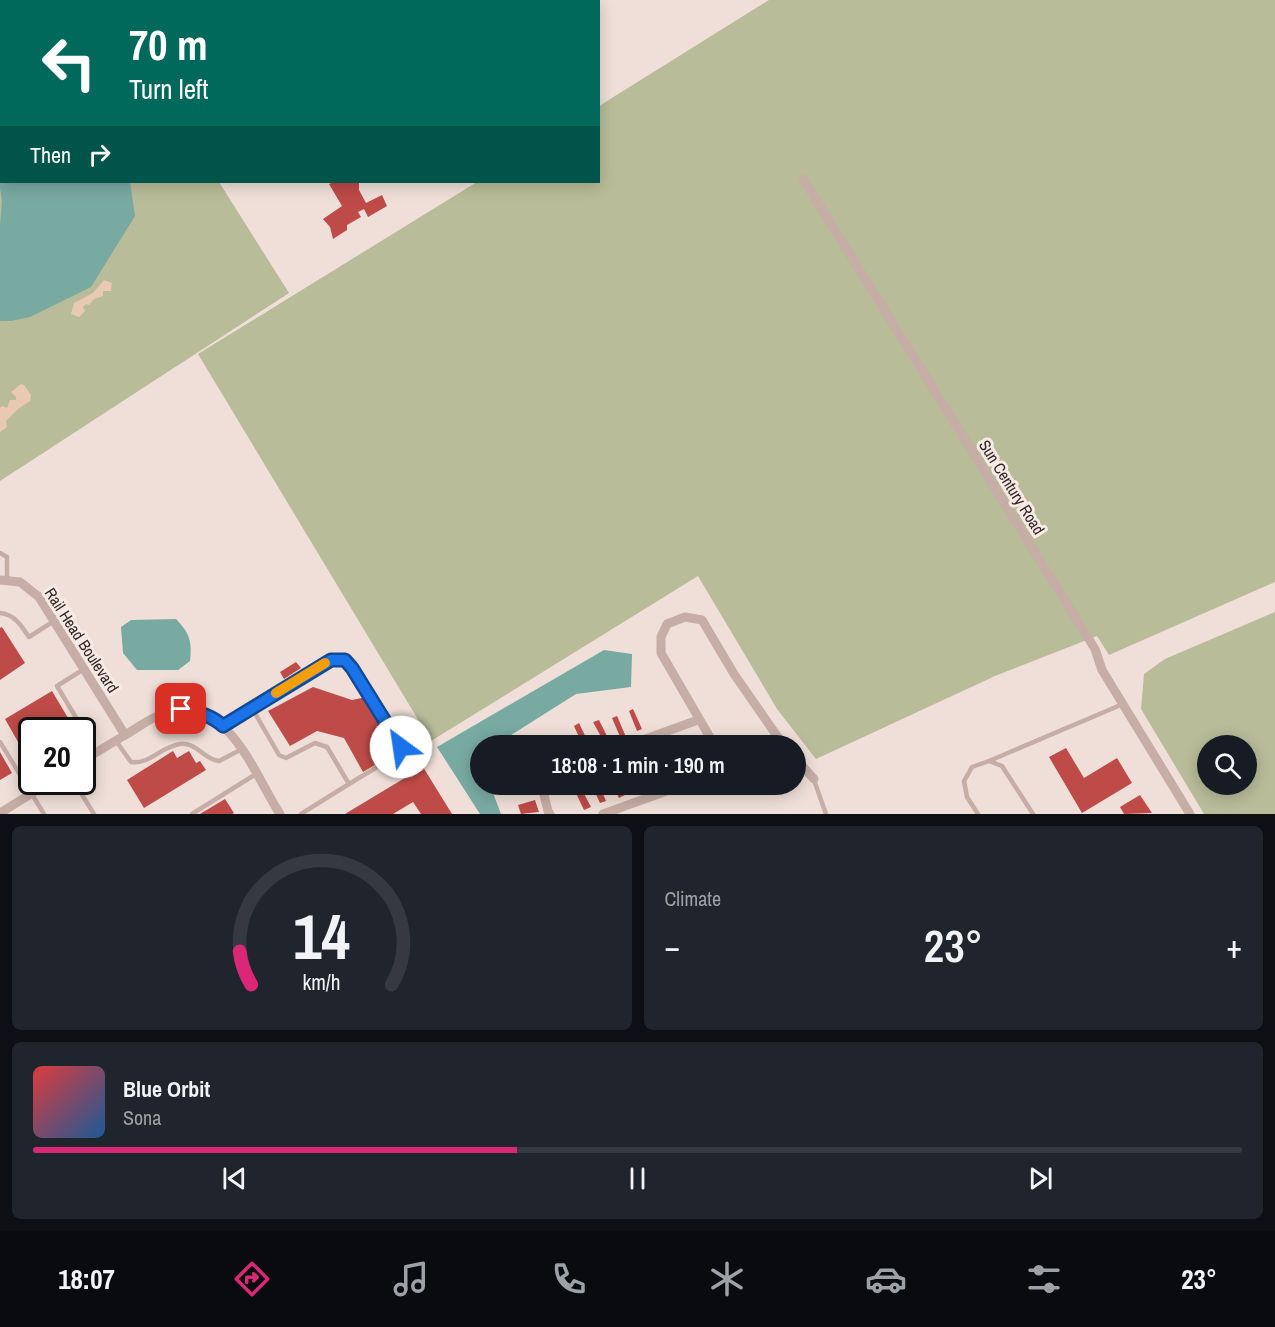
<!DOCTYPE html>
<meta charset="utf-8">
<style>
:root{--surface:#171b24;--page:#20242c;--text:#f1f3f6;--muted:#9ea1a6;--line:#363941;--accent:#db2777}
body{margin:0;font-family:"Archivo Narrow",sans-serif;background:var(--page);color:var(--text);height:100vh;display:flex;flex-direction:column;font-size:22px;white-space:nowrap}
*{box-sizing:border-box;margin:0}
p{font-size:20px;color:var(--muted)}
.icon{flex:none;width:33px;height:33px;fill:none;stroke:currentColor;stroke-width:2;stroke-linecap:round;stroke-linejoin:round}
.map{position:relative;height:814px;overflow:hidden}
.sheet{display:flex;flex-direction:column;gap:12px;padding:12px;background:#0d0f14;flex:1}
.sheet>*{flex:none}
.banner{position:absolute;left:0px;top:0px;width:600px;height:183px;box-shadow:0 3px 15px #0003;background:#00695c;color:#fff;overflow:hidden}
.controls{position:absolute;left:1197px;top:735px;display:grid;gap:12px}
.controls a{display:grid;place-items:center;width:60px;height:60px;border-radius:50%;background:var(--surface);box-shadow:0 3px 15px #0003;font-size:30px}
.speed{position:absolute;left:18px;top:717px;display:flex;gap:12px;font-size:30px;font-weight:700;text-align:center}
.speed>*{display:grid;place-content:center;width:78px;height:78px;border-radius:50%;background:var(--surface);box-shadow:0 3px 15px #0003;line-height:1}
.speed .limit{border:3px solid #111;border-radius:9px;background:#fff;color:#111}
.pin{position:absolute;display:grid;place-items:center;width:51px;height:51px;color:#fff;margin:-26px;border-radius:12px;box-shadow:0 3px 9px #0006}
.me{position:absolute;width:66px;margin:-33px;rotate:329deg;stroke-linejoin:round;filter:drop-shadow(0 0 4px #0008)}
.turn{display:flex;align-items:center;gap:21px;height:126px;padding:0 30px;font-size:27px}
.turn .icon{width:78px;height:78px;stroke-width:2.5}
.turn b{display:block;font-size:42px;line-height:51px}
.then{display:flex;align-items:center;height:57px;padding:0 30px;background:#0003;gap:12px;font-size:22px}
.big{font-size:45px;font-weight:600;line-height:1.1}
.sheet .widget{flex:1;display:flex;flex-direction:column;justify-content:center;gap:9px;min-width:0;padding:0 21px;border-radius:9px;background:var(--page)}
.sheet .dial{align-items:center;gap:0}
.dial svg{height:156px;overflow:visible;fill:none;stroke:var(--line);stroke-width:7;stroke-linecap:round;text-anchor:middle}
.dial text{fill:var(--text);stroke:none}
.song{display:flex;align-items:center;gap:18px}
.cover{width:72px;height:72px;border-radius:9px;background:linear-gradient(135deg,hsl(0 70% 55%),hsl(210 70% 35%))}
.played{height:6px;border-radius:3px;background:linear-gradient(90deg,var(--accent) 40%,var(--line) 40%)}
.keys{display:flex;justify-content:space-around;direction:ltr}
.heat{display:flex;justify-content:space-between;align-items:center;font-size:33px;direction:ltr}
.sheet .tiles{flex:1;display:grid;gap:12px;grid-template-columns:1fr 1fr}
.widget:last-child{grid-column:span 2}
.trip{position:absolute;left:470px;top:735px;width:336px;height:60px;border-radius:30px;background:var(--surface);box-shadow:0 3px 15px #0003;font-weight:600;line-height:60px;text-align:center}
.tabs{display:flex;height:96px;justify-content:space-around;align-items:center;background:#090b0e;color:var(--muted)}
.tabs .icon{width:42px;height:42px}
.tabs .on{color:var(--accent)}
.tabs b{font-size:27px;color:var(--text)}
.map>svg:first-child{display:block}
.green{fill:#b8bc99;fill-rule:evenodd}
.sand{fill:#e9c9b0}
.water{fill:#79aaa1}
.building{fill:#be4b47}
.lines{fill:none;stroke-linecap:round;stroke-linejoin:round}
.service{stroke:#c6ada5;stroke-width:4.5}
.minor{stroke:#c6ada5;stroke-width:9}
.route-casing{stroke:#114b97;stroke-width:15}
.route{stroke:#1a73e8;stroke-width:10}
.slow{stroke:#f59e0b;stroke-width:10}
.labels{text-anchor:middle;stroke-width:6;stroke-linejoin:round;paint-order:stroke}
.street-label{font-size:16px;fill:#322726;stroke:#f7eae4}
</style>
<div class="map">
<svg width="1275" height="814" viewBox="0 0 1275 814">
<rect width="100%" height="100%" fill="#efdfd8"/>
<!-- green -->
<g class="green">
<polygon points="0,0 114,1 2,2 2,182 219,182 289,293 0,481"/>
<polygon points="769,0 1275,0 1275,582 1109,655 1097,636 995,676 816,759 777,709 698,576 431,741 198,354 477,182 598,182 599,106"/>
<path d="M1275 612V814H1204L1141 709 1144 674 1165 659ZM1208 746H1246V784H1208Z"/>
</g>
<!-- sand -->
<g class="sand">
<polygon points="104,280 112,283 111,291 103,291 103,296 94,299 89,305 86,304 83,307 85,311 79,317 71,314 74,303 93,293"/>
<polygon points="21,384 24,385 31,395 30,401 18,409 6,421 7,427 0,432 0,408 2,406 7,408 10,400 16,400 16,397 11,392"/>
</g>
<!-- water -->
<g class="water">
<polygon points="0,55 2,182 130,182 135,216 91,287 30,317 11,321 0,321 0,226 2,201 0,188"/>
<path d="M176 619C190 634 192 641 190 661L178 670H137L123 653 121 627 131 620Z"/>
<polygon points="604,650 632,654 631,687 576,694 500,742 499,745 480,746 480,784 490,785 501,814 480,814 437,747"/>
</g>
<!-- building -->
<g class="building">
<polygon points="334,182 359,182 359,190 366,203 382,195 387,206 368,217 364,209 358,212 361,217 347,225 347,230 333,239 330,227 323,219 342,206 329,184"/>
<polygon points="2,627 25,663 0,680 0,628"/>
<polygon points="296,662 301,668 284,679 280,672"/>
<polygon points="313,687 352,700 366,697 399,751 363,772 344,738 317,731 290,746 268,711"/>
<polygon points="52,691 74,728 70,730 32,730 32,753 26,756 5,719"/>
<polygon points="633,709 642,729 637,731 629,711"/>
<polygon points="617,716 626,737 621,739 612,718"/>
<polygon points="599,720 610,742 605,744 593,722"/>
<polygon points="579,723 590,746 583,746 574,726"/>
<polygon points="1066,748 1084,778 1117,758 1132,783 1082,813 1049,757"/>
<polygon points="173,751 177,758 189,751 196,763 200,761 206,770 144,808 127,780"/>
<polygon points="0,752 12,773 0,780"/>
<polygon points="423,767 452,814 421,814 413,802 393,814 345,814"/>
<polygon points="591,784 599,784 606,801 600,803"/>
<polygon points="612,784 620,784 625,795 619,798"/>
<polygon points="580,786 591,807 584,810 574,789"/>
<polygon points="1140,795 1152,813 1124,814 1120,807"/>
<polygon points="225,799 234,813 232,814 200,814"/>
<polygon points="535,800 539,812 521,814 518,805"/>
</g>
<g class="lines">
<!-- service -->
<g class="service">
<polyline points="0,553 7,557 7,580"/>
<path d="M0 613C14 614 21 625 29 637L54 621"/>
<polyline points="252,708 331,660 345,660 352,668 401,747 397,755 349,784"/>
<polyline points="223,726 252,708 279,755 286,758 315,743 327,747 349,784 301,814"/>
<polyline points="73,730 81,726 57,686 84,669"/>
<path d="M116 741 131 762C149 765 162 746 180 744 197 742 204 760 219 761L242 749"/>
<polyline points="0,742 44,814"/>
<polyline points="989,761 1123,704"/>
<polyline points="814,780 826,814"/>
<polyline points="74,782 94,814"/>
<polyline points="192,814 256,774"/>
<polyline points="978,814 967,797 964,781 972,767 989,761 1002,766 1033,814"/>
</g>
<!-- minor -->
<g class="minor">
<polyline points="373,2 373,0"/>
<polyline points="803,179 1095,649 1102,670 1190,814"/>
<polyline points="0,580 20,582 39,597 125,735 82,761"/>
<path d="M125 735C139 727 154 715 170 711 229 697 255 776 280 814"/>
<polyline points="626,746 698,720"/>
<polyline points="715,746 661,653 661,637 667,624 685,617 702,620 734,674 784,746"/>
<polyline points="795,758 814,779"/>
<polyline points="549,784 543,791 548,811 550,814"/>
<polyline points="0,813 50,782"/>
<polyline points="603,814 686,784"/>
</g>
</g>
<g class="lines">
<!-- route casing -->
<g class="route-casing">
<path id="route" d="M181 709C197 711 211 715 223 726L331 660H345L352 668 401 747"/>
</g>
<!-- route -->
<use href="#route" class="route"/>
<!-- slow -->
<polyline class="slow" points="276,693 325,663"/>
</g>
<g class="labels">
<!-- street labels -->
<g class="street-label">
<text transform="translate(1012 487) rotate(58)" y="6">Sun Century Road</text>
<text transform="translate(82 640) rotate(57)" y="6">Rail Head Boulevard</text>
</g>
</g>
</svg>
<div class="controls">
<a><svg class="icon" aria-label="search" viewBox="0 0 24 24"><circle cx="10" cy="10" r="6"/><path d="M15 15l6 6"/></svg></a>
</div>
<div class="speed"><div class="limit">20</div></div>
<div class="pin" style="left:181px;top:709px;background:#d93025"><svg class="icon" aria-label="arrive" viewBox="0 0 24 24"><path d="M6 21V4h12l-3 4 3 4H6"/></svg></div>
<svg class="me" style="left:401px;top:747px" viewBox="-20 -20 40 40"><circle r="19" fill="#fff"/><path d="M0-13L10 11 0 6-10 11z" fill="#1a73e8"/></svg>
<div class="trip">18:08 · 1 min · 190 m</div>
<div class="banner">
<div class="turn"><svg class="icon" aria-label="left" viewBox="0 0 24 24"><path d="M17 20v-9H6M10 6l-5 5 5 5"/></svg><div><b>70 m</b>Turn left</div></div>
<div class="then">Then<svg class="icon" aria-label="right" viewBox="0 0 24 24"><path d="M7 20v-9h11M14 6l5 5-5 5"/></svg></div>
</div>
</div>
<section class="sheet">
<div class="tiles">
<div class="widget dial"><svg viewBox="0 0 100 80">
<path d="M14 69A42 42 0 1 1 86 69"/>
<path d="M14 69A42 42 0 0 1 8 52" stroke="#db2777"/>
<text x="50" y="56" font-size="32" font-weight="700">14</text>
<text x="50" y="72" font-size="11">km/h</text>
</svg></div>
<div class="widget"><p>Climate</p>
<div class="heat"><a>−</a><b class="big">23°</b><a>+</a></div>
</div>
<div class="widget">
<div class="song"><i class="cover"></i><div><b>Blue Orbit</b><p>Sona</p></div></div>
<div class="played"></div>
<div class="keys"><svg class="icon" aria-label="previous" viewBox="0 0 24 24"><path d="M18 5L8 12l10 7zM5 5v14"/></svg><svg class="icon" aria-label="pause" viewBox="0 0 24 24"><path d="M8 5v14M16 5v14"/></svg><svg class="icon" aria-label="next" viewBox="0 0 24 24"><path d="M6 5l10 7-10 7zM19 5v14"/></svg></div>
</div>
</div>
</section>
<nav class="tabs">
<b>18:07</b>
<svg class="icon on" aria-label="directions" viewBox="0 0 24 24"><path d="M12 3l9 9-9 9-9-9zM9 14v-3h6M13 9l2 2-2 2"/></svg>
<svg class="icon" aria-label="music" viewBox="0 0 24 24"><path d="M9 18V5l10-2v13"/><circle cx="6" cy="18" r="3"/><circle cx="16" cy="16" r="3"/></svg>
<svg class="icon" aria-label="phone" viewBox="0 0 24 24"><path d="M5 4h4l2 5-3 2q2 4 5 5l2-3 5 2v4C11 20 4 13 5 4z"/></svg>
<svg class="icon" aria-label="climate" viewBox="0 0 24 24"><path d="M12 3v18M4 7l16 10M4 17L20 7"/></svg>
<svg class="icon" aria-label="car" viewBox="0 0 24 24"><path d="M5 17H2v-5l4-1 3-4h7l3 4 3 1v5h-3M9 17h6M6 11h13"/><circle cx="7" cy="17" r="2"/><circle cx="17" cy="17" r="2"/></svg>
<svg class="icon" aria-label="filters" viewBox="0 0 24 24"><path d="M4 7h16M4 17h16"/><circle cx="9" cy="7" r="2"/><circle cx="15" cy="17" r="2"/></svg>
<b>23°</b>
</nav>
